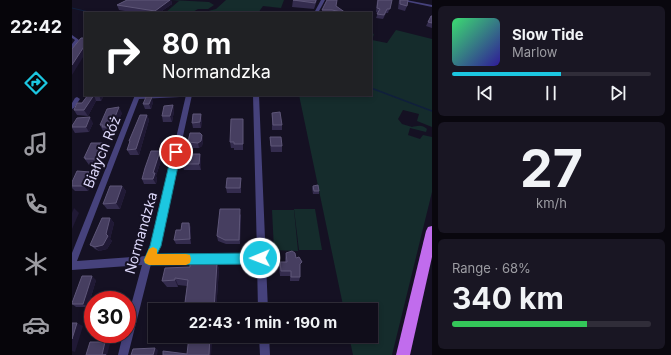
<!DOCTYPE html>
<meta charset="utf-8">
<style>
:root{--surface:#100d1a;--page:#191623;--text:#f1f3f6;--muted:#9c9ca2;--line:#302d39;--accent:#1cc7e1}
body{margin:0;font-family:Inter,sans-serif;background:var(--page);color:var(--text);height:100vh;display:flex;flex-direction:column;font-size:15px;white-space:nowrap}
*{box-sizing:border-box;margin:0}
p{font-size:13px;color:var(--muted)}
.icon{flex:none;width:22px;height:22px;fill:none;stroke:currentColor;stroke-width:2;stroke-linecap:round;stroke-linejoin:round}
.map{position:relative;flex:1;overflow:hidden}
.side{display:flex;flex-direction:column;gap:6px;padding:6px;background:#09070e;width:239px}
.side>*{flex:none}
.top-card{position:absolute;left:12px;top:12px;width:288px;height:84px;border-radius:0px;box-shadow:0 2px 6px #0003,0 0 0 1px var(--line);background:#202124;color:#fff;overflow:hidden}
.speed{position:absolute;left:12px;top:291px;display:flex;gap:8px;font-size:20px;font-weight:700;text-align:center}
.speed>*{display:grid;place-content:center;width:52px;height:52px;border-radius:50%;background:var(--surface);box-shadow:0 2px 6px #0003,0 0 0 1px var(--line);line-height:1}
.speed .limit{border:6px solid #d22;background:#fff;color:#111}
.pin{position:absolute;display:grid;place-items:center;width:34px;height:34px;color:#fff;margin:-17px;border:2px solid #fff;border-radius:50%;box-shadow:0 1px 4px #0007}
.me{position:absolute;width:44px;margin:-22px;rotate:269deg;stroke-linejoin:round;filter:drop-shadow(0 0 3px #0008)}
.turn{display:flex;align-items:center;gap:14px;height:84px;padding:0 12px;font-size:18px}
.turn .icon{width:52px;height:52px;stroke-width:2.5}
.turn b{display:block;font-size:28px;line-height:34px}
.big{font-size:30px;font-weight:700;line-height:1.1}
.side .card{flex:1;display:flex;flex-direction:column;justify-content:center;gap:6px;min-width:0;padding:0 14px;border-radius:6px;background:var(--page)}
.side .dial{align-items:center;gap:0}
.dial b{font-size:52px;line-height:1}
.song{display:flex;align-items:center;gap:12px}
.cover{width:48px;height:48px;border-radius:6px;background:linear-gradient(135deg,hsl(140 70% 55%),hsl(250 70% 35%))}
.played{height:4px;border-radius:2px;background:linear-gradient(90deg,var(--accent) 55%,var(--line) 55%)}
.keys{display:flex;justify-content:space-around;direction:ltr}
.charge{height:6px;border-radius:3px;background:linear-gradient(90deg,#34c759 68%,var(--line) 0)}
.trip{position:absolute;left:76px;top:303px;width:230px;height:40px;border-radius:0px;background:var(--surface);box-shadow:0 2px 6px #0003,0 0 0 1px var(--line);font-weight:700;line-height:40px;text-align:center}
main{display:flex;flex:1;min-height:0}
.dock{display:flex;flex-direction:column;width:72px;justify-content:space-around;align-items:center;background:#06050a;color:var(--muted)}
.dock .icon{width:28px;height:28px}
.dock .on{color:var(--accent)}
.dock b{font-size:18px;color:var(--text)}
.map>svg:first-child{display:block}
.green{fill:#152c2c}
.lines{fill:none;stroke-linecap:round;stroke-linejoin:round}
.stream-far1{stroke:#101f3c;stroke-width:1}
.stream{stroke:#101f3c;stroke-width:1.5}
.street{fill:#46427c;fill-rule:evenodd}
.primary{fill:#c16ced;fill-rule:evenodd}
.wall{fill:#342c4e}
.shaded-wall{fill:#201935}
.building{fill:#463e60;stroke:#5e5678}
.route{fill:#1cc7e1;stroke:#128192}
.slow{fill:#f59e0b}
.labels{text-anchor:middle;stroke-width:4;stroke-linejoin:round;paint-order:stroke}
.street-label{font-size:14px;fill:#ddd8fa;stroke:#151123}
</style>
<main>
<nav class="dock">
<b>22:42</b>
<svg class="icon on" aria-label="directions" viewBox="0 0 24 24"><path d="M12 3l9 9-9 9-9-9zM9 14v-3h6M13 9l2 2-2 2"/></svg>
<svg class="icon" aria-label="music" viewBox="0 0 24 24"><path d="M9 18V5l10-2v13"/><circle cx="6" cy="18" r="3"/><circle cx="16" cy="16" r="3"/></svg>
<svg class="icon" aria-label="phone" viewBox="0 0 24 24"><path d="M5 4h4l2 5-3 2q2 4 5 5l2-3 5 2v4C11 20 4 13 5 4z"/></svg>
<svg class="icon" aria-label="climate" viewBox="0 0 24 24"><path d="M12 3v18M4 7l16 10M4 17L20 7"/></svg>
<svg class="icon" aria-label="car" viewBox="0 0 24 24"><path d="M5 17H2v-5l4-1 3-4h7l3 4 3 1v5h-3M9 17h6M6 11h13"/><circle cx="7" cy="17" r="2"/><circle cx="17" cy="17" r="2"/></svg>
</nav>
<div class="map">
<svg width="360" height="355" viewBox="0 0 360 355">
<rect width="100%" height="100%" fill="#151123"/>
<!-- green -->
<g class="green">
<polygon points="99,0 137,2 142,5 136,9 126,9 119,13 93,13 107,1"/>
<polygon points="154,0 212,0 209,8 191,6 186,13 129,13 144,9"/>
<path d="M324 30 360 39V127L345 121 347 114 331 110 326 119 330 124 340 127C345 126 350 124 355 129L354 132 338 128 336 135 348 139 351 135 360 137V192L320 355H281L277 336H299V310H272L227 95H299V33L302 34 300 40 315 43Z"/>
<polygon points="222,209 243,209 250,250 227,250"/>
<polygon points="200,210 222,210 226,251 202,250"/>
</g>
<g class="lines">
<!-- stream-far1 -->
<polyline class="stream-far1" points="0,8 21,13"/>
<!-- stream -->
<polyline class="stream" points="299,88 360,111"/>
<!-- street -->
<g class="street">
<polygon points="249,0 253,0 246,13 242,13"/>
<polygon points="327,0 334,0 360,5 360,7"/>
<polygon points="0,35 7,40 2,48 0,48 0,44 3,40 0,38"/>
<polygon points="63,95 111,95 108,97 67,99 5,261 74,256 79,246 114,95 120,95 87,246 83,256 185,254 181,95 187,95 196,310 186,310 185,262 79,264 56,355 46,355 51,334 55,334 55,320 70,265 0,270 0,253"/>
<polygon points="5,97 8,99 2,108 0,109 0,103 3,98"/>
<polygon points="187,336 197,336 198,355 188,355"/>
</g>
<!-- primary -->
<polygon class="primary" points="360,226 360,257 338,355 324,355 354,231 356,227"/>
</g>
<!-- wall -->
<g class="wall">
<polygon points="55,0 99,0 100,4 87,13 65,13 47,10 45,5"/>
<polygon points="221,0 245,0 242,9 220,7"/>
<polygon points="305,0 320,0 316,13 314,13 311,19 304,18 306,13 304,12"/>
<polygon points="327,0 336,0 335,6 333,11 326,9"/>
<polygon points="264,6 274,13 250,13 250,10"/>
<polygon points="359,16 360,16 360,28 354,26"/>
<polygon points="16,95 32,95 29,101 24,101 16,116 5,115 2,110 10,103"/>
<polygon points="81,102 79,109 73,109 71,104"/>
<polygon points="101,105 102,111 100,122 91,122 90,116"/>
<polygon points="50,113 41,133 33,133 32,131 31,131 28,125"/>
<polygon points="200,113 210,125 210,130 200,130"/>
<polygon points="75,115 77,120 67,155 58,155 55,150 58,143 57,141"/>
<polygon points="171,119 171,150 162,150 162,148 159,148 158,142"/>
<polygon points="130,120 129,128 121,128 120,123"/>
<polygon points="21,123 17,132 3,133 0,128 0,126"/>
<polygon points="130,135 131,141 130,146 127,148 117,148 116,142"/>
<polygon points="198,137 210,146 210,152 199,152 198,143"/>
<polygon points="34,149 26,165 17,165 12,158"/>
<polygon points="88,151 90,157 84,176 85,179 84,184 72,184 70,179"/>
<polygon points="129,160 129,170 112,170 110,164"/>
<polygon points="22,177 16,191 3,191 0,188 0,182"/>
<polygon points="169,184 169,193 155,193 154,188"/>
<polygon points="50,186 54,191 48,209 35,209 31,204"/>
<polygon points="241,186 247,191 247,194 241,194 240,188"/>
<polygon points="169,214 168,244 154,244 146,241 145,236"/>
<polygon points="38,218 42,223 38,239 40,241 35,249 27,251 23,249 18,245"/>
<polygon points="119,227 119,244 104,244 102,240 109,230"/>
<polygon points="214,253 224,258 228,267 228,277 227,281 218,281 218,276 208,276 207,266 208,262 213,262 213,258"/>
<polygon points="145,263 147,269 144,310 112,310 115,286 106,285 106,287 95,287 90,281 118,267"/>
<polygon points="24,280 16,307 4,307 0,304 0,303"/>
</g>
<!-- shaded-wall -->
<g class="shaded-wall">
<polygon points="98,0 99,0 100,4 87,13 83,13 83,11"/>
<polygon points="13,45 13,54 0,75 0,65"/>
<polygon points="22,95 24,101 16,116 12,110"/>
<polygon points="27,95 32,95 29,101"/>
<polygon points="80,97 81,102 79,109 77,104"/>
<polygon points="101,105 102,111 100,122 98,116"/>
<polygon points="47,107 50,113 41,133 39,127"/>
<polygon points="129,114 130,120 129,128 128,122"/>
<polygon points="75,115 77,120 67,155 64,149"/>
<polygon points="18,117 21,123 17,132 14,127"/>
<polygon points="130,135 131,141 130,146 127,148 126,143"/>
<polygon points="31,143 34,149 26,165 23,159"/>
<polygon points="88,151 90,157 84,176 85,179 84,184 81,179 81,173"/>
<polygon points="128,154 129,160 129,170 127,164"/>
<polygon points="19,172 22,177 16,191 12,186"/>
<polygon points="50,186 54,191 48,209 44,203"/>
<polygon points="2,208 7,213 0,229 0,213"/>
<polygon points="38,218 42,223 38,239 34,234"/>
<polygon points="117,223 119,227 119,244 118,239"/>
<polygon points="36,236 40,241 35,249 27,251 23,247"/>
<polygon points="145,263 147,269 144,310 142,310"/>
<polygon points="20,276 24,280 16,307 11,304"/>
<polygon points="103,278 106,285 106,287 103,280"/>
<polygon points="5,323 11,326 3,352 0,351 0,339"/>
<polygon points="138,336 141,336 139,355 137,355"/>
<polygon points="33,342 38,344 35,355 30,355"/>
<polygon points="83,348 86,350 85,355 81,355"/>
</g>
<!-- building -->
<g class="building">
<polygon points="55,0 98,0 83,11 45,5"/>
<polygon points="221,0 244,0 243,3"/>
<polygon points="255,0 265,0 264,6 274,13 260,10 250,10"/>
<polygon points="306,0 320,0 318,9 315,9 312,15 305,14 308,9 305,8"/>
<polygon points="328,0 336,0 335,6 328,4"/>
<polygon points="359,16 360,16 360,23 356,22"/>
<polygon points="9,38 13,38 13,45 0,65 0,49"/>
<polygon points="16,95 27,95 22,95 12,110 2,110 5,103 10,103"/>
<polygon points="74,97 80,97 77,104 71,104"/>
<polygon points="101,105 98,116 90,116 92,106"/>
<polygon points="47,107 39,127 30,127 31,125 28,125 35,109"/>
<polygon points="208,112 210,125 201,125 200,113"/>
<polygon points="121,114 129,114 128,122 120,123"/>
<polygon points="68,115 75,115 64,149 55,150 58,141 57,141"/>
<polygon points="18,117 14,127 0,127 0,126 5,118"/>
<polygon points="159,119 171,119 171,144 162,144 162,142 158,142"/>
<polygon points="118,133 128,133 130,135 129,141 126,143 116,142"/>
<polygon points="198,137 209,137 210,146 199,146"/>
<polygon points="19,143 31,143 23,159 13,159 14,158 12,158"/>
<polygon points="79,151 88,151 81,173 83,173 81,179 70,179 73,168"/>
<polygon points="121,154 128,154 127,164 110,164 111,158 120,158"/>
<polygon points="5,171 19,172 12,186 0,186 0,182"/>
<polygon points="155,178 169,178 168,188 154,188"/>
<polygon points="246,185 247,191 242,191 241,186"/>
<polygon points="38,186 50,186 44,203 31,204"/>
<polygon points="148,209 168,209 167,240 153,240 145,236"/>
<polygon points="30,218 38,218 34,234 36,236 31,245 23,247 18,245"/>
<polygon points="110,223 117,223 118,239 102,240 104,230 109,230"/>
<polygon points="220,251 223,253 224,258 227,257 230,262 228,264 228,277 219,277 219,271 209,271 208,262 215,262 214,253"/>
<polygon points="118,263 145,263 142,310 112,310 116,280 103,278 103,280 90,281 93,268 118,267"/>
<polygon points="10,276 20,276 11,304 0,304 0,303"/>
<polygon points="0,323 5,323 0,339"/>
<polygon points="117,336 138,336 137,355 91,355 91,351 115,354"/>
<polygon points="18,342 33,342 30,355 34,355 14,355"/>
<polygon points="83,348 81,355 59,355 61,349"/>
</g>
<!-- route -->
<polygon class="route" points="104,149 109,152 89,246 85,254 188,253 192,254 194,258 192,262 188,264 77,265 73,263 72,260 78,246 100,152"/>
<!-- slow -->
<polygon class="slow" points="81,247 85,249 85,254 114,254 118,255 119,259 118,263 114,265 77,265 73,263 72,260 77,249"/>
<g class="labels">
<!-- street labels -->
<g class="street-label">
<text transform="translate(30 152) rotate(-68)" y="5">Białych Róż</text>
<text transform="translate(69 233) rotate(-74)" y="5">Normandzka</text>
</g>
</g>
</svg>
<div class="speed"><div class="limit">30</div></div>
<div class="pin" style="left:104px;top:152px;background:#d93025"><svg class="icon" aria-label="arrive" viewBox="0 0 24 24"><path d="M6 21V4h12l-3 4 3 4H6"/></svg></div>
<svg class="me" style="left:188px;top:258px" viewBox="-20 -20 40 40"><circle r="17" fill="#1cc7e1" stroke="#fff" stroke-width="3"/><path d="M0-11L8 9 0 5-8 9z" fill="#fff"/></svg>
<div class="trip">22:43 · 1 min · 190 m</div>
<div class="top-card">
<div class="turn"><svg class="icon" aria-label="right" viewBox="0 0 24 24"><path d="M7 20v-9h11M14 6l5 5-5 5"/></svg><div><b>80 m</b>Normandzka</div></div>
</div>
</div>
<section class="side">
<div class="card">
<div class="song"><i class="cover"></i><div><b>Slow Tide</b><p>Marlow</p></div></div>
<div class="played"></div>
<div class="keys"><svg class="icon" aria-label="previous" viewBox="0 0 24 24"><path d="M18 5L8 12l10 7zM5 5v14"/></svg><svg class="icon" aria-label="pause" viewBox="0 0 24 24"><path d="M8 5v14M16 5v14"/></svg><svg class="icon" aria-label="next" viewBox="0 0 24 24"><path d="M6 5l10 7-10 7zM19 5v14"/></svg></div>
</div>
<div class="card dial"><b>27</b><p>km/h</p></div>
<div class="card"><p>Range · 68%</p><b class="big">340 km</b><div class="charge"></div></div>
</section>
</main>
